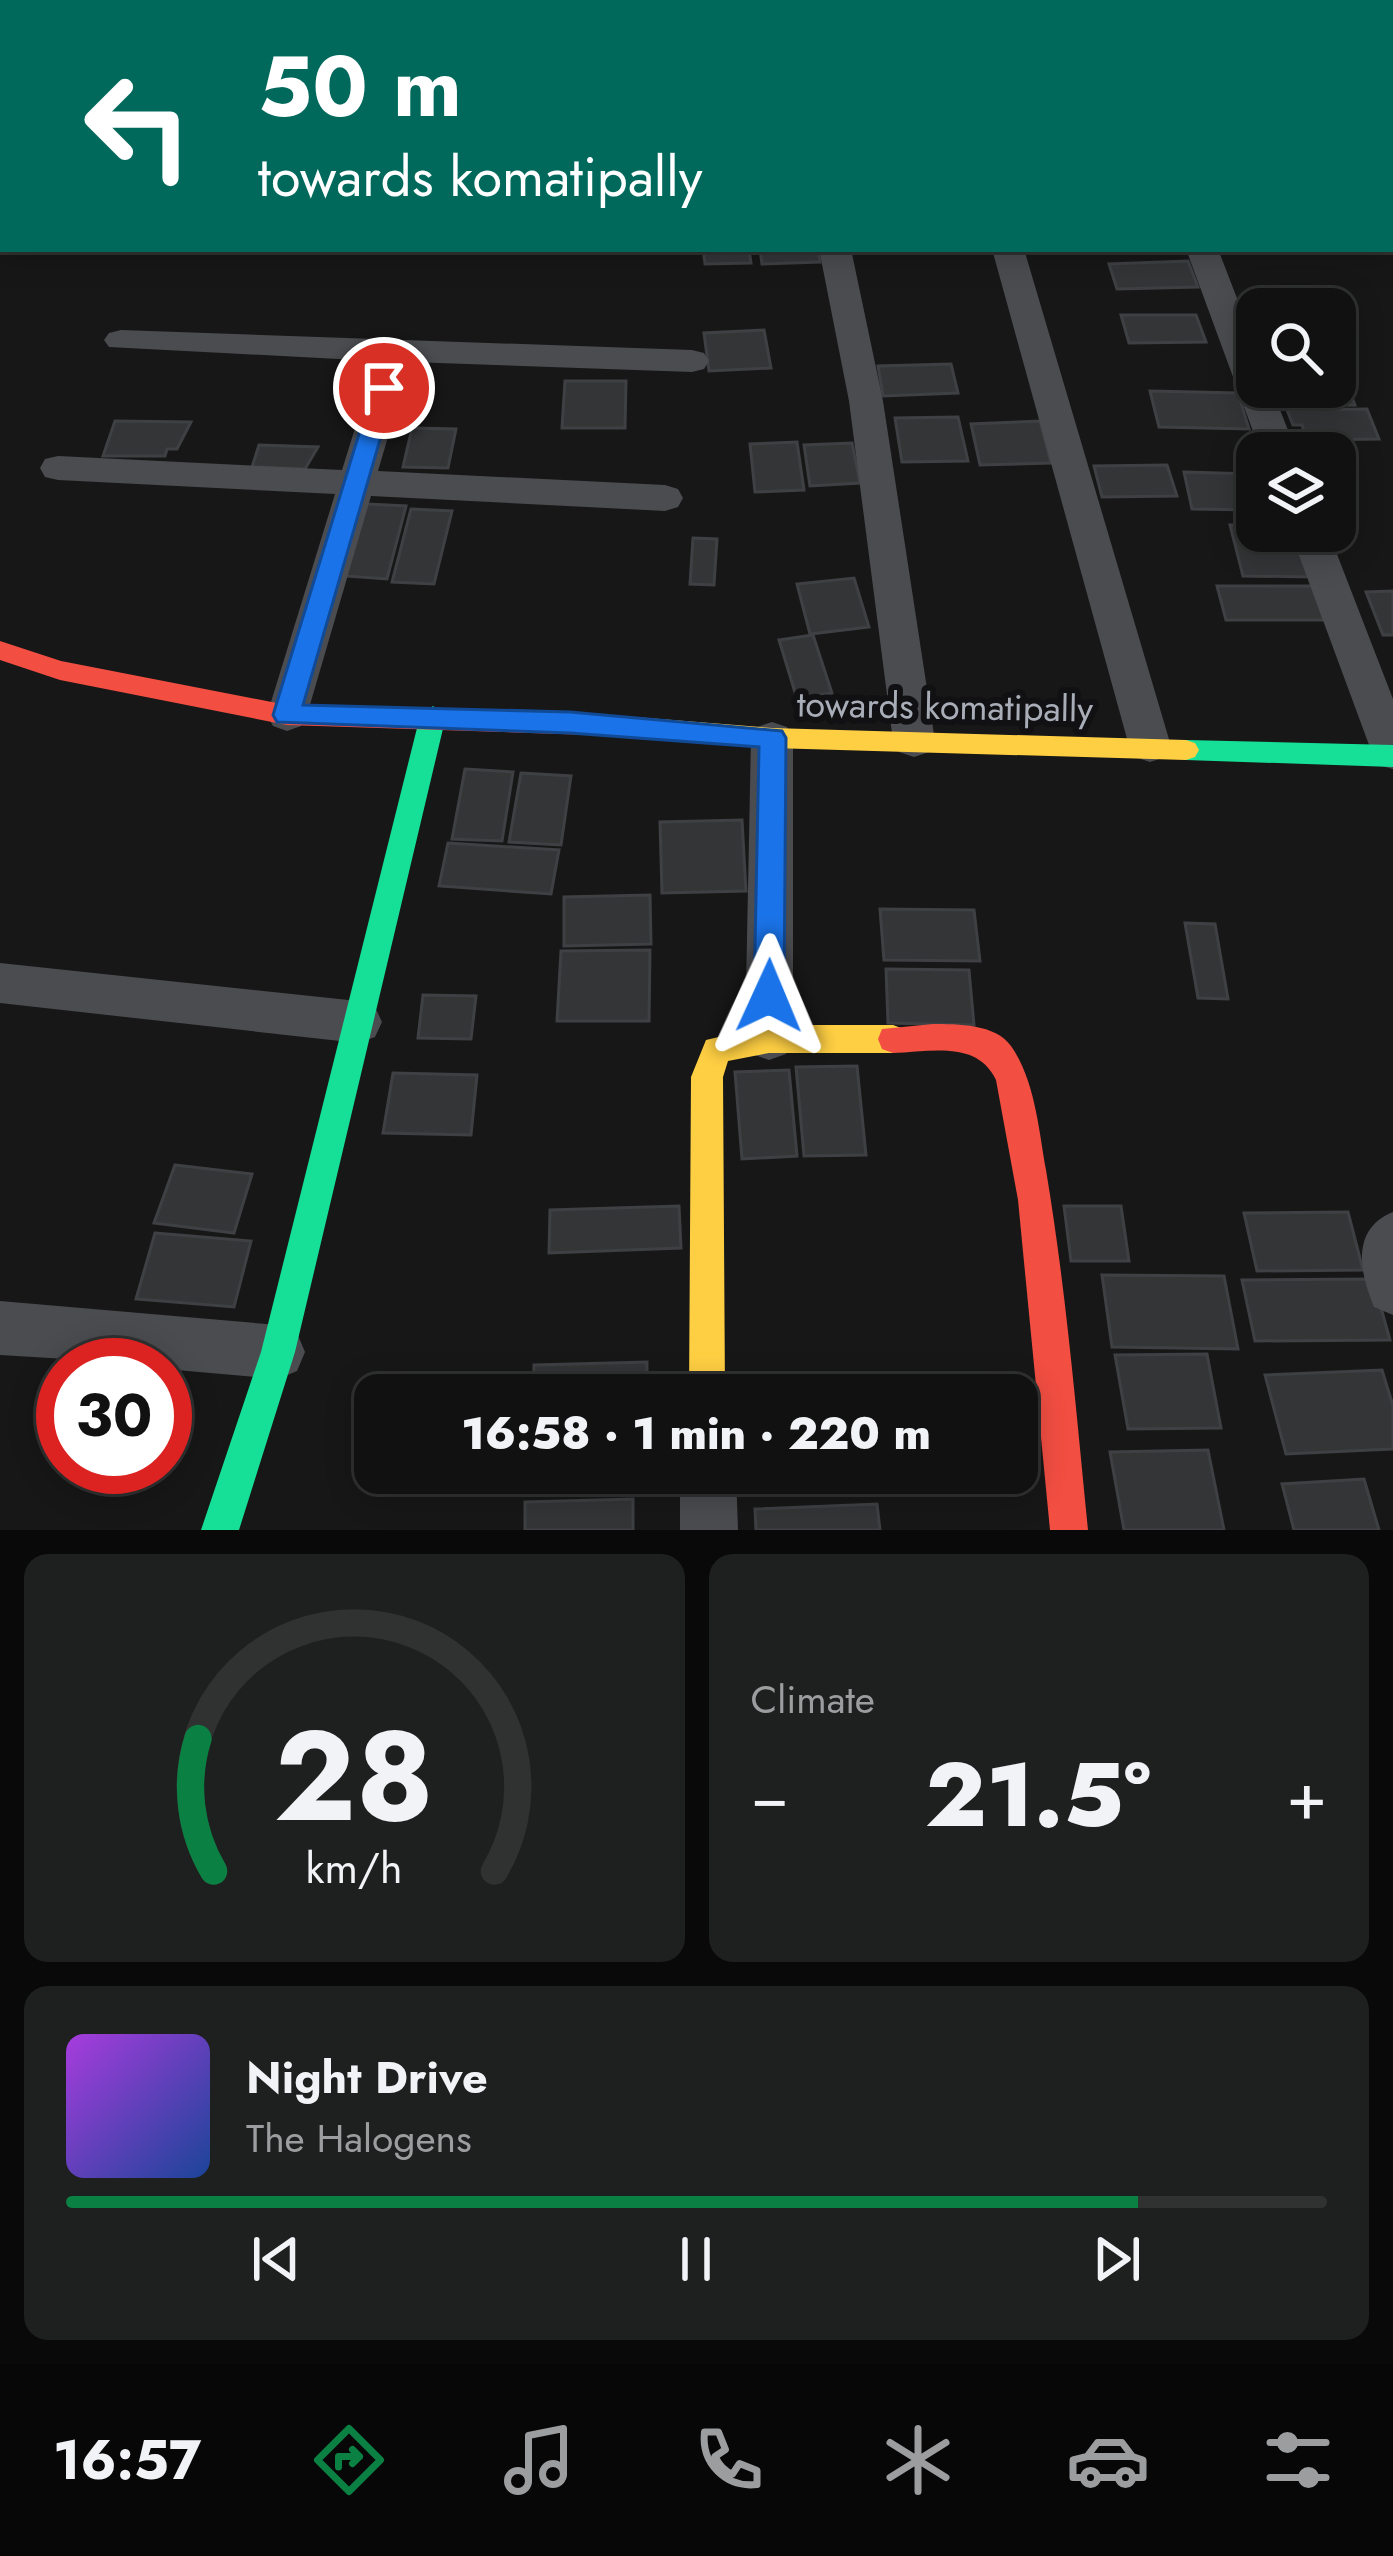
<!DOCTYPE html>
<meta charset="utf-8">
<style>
:root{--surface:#111;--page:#1e1f1f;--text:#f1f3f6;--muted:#9c9d9f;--line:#303131;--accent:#0b8043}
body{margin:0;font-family:Jost,sans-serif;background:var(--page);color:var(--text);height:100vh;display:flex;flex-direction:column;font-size:45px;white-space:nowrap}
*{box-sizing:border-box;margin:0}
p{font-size:39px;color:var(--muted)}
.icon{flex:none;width:66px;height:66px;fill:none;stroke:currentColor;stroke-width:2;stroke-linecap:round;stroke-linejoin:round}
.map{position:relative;height:1530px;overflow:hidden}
.panel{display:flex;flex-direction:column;gap:24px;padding:24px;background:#090909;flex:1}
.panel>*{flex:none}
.top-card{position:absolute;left:0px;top:0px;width:1395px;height:252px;box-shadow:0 6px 30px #0003,0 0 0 3px var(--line);background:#00695c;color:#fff;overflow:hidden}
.controls{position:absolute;left:1236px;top:288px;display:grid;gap:24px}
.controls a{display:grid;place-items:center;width:120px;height:120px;border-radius:24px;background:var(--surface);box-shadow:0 6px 30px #0003,0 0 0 3px var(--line);font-size:60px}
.speed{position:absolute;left:36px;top:1338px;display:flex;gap:24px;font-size:60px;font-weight:700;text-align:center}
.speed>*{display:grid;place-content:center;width:156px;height:156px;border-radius:50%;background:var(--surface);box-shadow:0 6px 30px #0003,0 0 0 3px var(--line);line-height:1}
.speed .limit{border:18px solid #d22;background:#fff;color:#111}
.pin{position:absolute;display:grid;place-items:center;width:102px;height:102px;color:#fff;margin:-51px;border:6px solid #fff;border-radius:50%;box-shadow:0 3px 12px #0007}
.me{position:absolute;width:132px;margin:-66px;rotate:1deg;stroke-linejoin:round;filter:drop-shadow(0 0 9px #0008)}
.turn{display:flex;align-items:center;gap:42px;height:252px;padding:0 60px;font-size:54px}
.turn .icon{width:156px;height:156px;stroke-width:2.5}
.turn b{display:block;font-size:84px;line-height:102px}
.big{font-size:90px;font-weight:800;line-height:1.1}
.panel .widget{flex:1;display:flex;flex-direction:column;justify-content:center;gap:18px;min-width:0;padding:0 42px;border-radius:24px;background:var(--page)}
.panel .dial{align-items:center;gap:0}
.dial svg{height:312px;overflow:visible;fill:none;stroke:var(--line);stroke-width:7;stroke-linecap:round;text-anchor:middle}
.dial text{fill:var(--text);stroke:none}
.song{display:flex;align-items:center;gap:36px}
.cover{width:144px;height:144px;border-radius:18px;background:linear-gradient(135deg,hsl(280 70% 55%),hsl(220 70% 35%))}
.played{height:12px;border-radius:6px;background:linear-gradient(90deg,var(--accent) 85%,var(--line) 85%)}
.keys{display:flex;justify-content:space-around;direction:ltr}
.heat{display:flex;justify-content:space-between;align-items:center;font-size:66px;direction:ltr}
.panel .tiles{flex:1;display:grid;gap:24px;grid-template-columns:1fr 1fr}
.widget:last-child{grid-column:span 2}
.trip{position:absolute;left:354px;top:1374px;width:684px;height:120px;border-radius:24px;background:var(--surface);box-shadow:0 6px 30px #0003,0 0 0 3px var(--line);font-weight:800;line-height:120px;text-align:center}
.tabs{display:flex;height:192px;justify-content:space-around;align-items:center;background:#070707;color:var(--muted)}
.tabs .icon{width:84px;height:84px}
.tabs .active{color:var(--accent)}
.tabs b{font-size:54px;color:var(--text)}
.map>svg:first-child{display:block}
.building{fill:#343537;stroke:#3f4043;stroke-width:3}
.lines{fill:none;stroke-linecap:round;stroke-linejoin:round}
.street{fill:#4b4c50;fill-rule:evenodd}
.fast{fill:#16e098;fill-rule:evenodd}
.slow{fill:#ffcf43;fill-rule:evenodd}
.jam{fill:#f24e42;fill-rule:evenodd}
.route{fill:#1a73e8;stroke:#114b97;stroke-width:3}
.labels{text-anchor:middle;stroke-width:12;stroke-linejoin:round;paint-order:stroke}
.street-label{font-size:36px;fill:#a8adb8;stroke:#111113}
</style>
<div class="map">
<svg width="1393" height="1530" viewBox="0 0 1393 1530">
<rect width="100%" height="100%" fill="#171717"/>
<!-- building -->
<g class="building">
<polygon points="703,249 749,249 751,263 705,264"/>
<polygon points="760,249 818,249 820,262 762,264"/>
<polygon points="1188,261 1198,287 1117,289 1109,264"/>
<polygon points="1237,306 1303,306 1304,309 1257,309 1257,317 1241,317"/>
<polygon points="1121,315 1196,315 1206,342 1129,343"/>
<polygon points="764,330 771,368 709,371 704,333"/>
<polygon points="951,364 958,393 883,396 878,366"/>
<polygon points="565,381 626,381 625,428 562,428"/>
<polygon points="1335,383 1346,383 1355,405 1298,406 1291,387 1335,387"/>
<polygon points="1150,391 1238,393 1249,429 1159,427"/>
<polygon points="1367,409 1379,439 1307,440 1302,425 1293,425 1287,410"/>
<polygon points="958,417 968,461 902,462 895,418"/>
<polygon points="115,421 191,422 177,449 167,449 165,456 103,456"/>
<polygon points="1040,421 1051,463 980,465 971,424"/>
<polygon points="412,428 456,429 448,468 403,467"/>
<polygon points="797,442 804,490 755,492 750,444"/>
<polygon points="852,443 860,483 810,486 804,445"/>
<polygon points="259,445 318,447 305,469 252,467"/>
<polygon points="1167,465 1177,496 1102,497 1094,466"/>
<polygon points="1184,472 1253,474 1257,510 1192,509"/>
<polygon points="367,504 406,506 387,579 345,576"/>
<polygon points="411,509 452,511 434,584 392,582"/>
<polygon points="1230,525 1257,525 1257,531 1302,531 1316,577 1243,576"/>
<polygon points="693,538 717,539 714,585 690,584"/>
<polygon points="854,578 869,627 810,634 797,584"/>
<polygon points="1217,586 1313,586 1324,620 1226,620"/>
<polygon points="1393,591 1393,635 1383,635 1366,592"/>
<polygon points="813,635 832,693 797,699 779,640"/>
<polygon points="465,769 513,772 502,841 452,839"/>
<polygon points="521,773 571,776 561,845 509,842"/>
<polygon points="742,820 746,891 662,893 660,822"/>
<polygon points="448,843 559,850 551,894 439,886"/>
<polygon points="650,895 651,944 564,946 564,897"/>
<polygon points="880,909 974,910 980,961 884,960"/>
<polygon points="1185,923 1215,924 1228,999 1198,998"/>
<polygon points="650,950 649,1021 557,1021 561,951"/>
<polygon points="886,969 969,970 974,1025 888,1023"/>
<polygon points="423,995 476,996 471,1039 418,1038"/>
<polygon points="857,1066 866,1155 804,1156 796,1067"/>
<polygon points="789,1070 797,1156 742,1159 735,1072"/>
<polygon points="393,1073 477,1075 471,1135 383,1133"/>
<polygon points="175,1165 252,1174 234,1233 154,1223"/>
<polygon points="679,1206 681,1248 549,1253 550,1210"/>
<polygon points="1064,1206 1121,1206 1129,1261 1071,1261"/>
<polygon points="1348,1212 1363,1270 1257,1271 1244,1213"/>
<polygon points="155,1233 251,1241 234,1307 136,1299"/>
<polygon points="1102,1275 1224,1276 1238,1349 1112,1347"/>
<polygon points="1373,1279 1390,1340 1255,1341 1242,1280"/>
<polygon points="1207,1354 1221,1428 1128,1429 1115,1355"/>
<polygon points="647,1362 647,1395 533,1395 534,1365"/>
<polygon points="1382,1370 1393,1406 1393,1449 1286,1454 1265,1375"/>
<polygon points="1208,1450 1224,1530 1124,1530 1110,1452"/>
<polygon points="891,1473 975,1473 975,1475 891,1479"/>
<polygon points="1364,1479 1379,1530 1294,1530 1282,1484"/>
<polygon points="633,1499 633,1530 525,1530 525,1502"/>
<polygon points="877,1504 880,1530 756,1530 755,1509"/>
</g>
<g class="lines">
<!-- street -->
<g class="street">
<rect x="665" y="0" width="26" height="3"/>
<rect x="890" y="0" width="26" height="3"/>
<rect x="1116" y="0" width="26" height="3"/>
<rect x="1275" y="0" width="26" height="3"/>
<polygon points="0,18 3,19 3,35 0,34"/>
<rect x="1392" y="86" width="1" height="16"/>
<rect x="0" y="116" width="3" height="18"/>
<rect x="1392" y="153" width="1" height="18"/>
<polygon points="819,249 851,249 883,401 935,741 929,752 914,757 899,752 893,741 849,401"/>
<polygon points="992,249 1024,249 1171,746 1165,757 1150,762 1135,757 1129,746"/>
<polygon points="1186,249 1218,249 1257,350 1257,387 1271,387 1297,453 1261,453"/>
<polygon points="121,330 692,350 704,353 709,361 704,369 692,372 410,362 378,471 665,485 678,489 683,498 678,507 665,511 371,496 307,715 301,726 287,731 273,726 267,715 335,494 58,480 45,477 40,468 45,459 58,456 342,470 376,361 109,347 104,340 109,333"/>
<polygon points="1290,531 1328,531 1393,699 1393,769 1378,765 1372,753"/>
<polygon points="772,722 787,727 793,738 793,1039 786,1054 769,1060 752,1054 745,1039 751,738 757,727"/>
<polygon points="0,963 358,1001 375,1007 382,1022 375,1037 358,1043 0,1003"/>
<path d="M1393 1212V1315L1374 1307C1359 1271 1351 1229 1393 1212Z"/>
<polygon points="0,1301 278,1325 297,1333 305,1352 297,1371 278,1379 165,1369 165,1365 0,1355"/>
<polygon points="680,1473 736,1473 738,1530 680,1530"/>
</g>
<!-- fast -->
<g class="fast">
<polygon points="433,706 446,716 295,1352 239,1530 201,1530 261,1352 420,716"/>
<polygon points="1186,740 1393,745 1393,767 1186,760 1177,757 1173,750 1177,743"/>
</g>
<!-- slow -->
<g class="slow">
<polygon points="622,716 772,728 1186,740 1195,743 1199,750 1195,757 1186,760 772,748 622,736 609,726"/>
<polygon points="769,1025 893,1025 904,1029 908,1039 904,1049 893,1053 769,1053 728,1061 723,1077 725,1395 689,1395 691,1077 706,1040"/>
</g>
<!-- jam -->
<g class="jam">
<polygon points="0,641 61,661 287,705 622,716 635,726 622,736 287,725 60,680 0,660"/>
<path d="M933 1024C957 1024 996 1024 1011 1046 1035 1080 1039 1131 1046 1170 1066 1289 1076 1410 1088 1530H1050L1018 1200 996 1080C977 1040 931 1052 893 1053L882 1049 878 1039 882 1029Z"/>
</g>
</g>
<!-- route -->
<polygon class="route" points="384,380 395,388 303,705 570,712 782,731 786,738 784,996 780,1005 769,1009 758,1005 754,996 759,747 570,733 277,722 273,715 373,388"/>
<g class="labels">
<!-- street labels -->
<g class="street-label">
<text transform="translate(945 706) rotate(1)" y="13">towards komatipally</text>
</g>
</g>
</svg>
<div class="controls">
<a><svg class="icon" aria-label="search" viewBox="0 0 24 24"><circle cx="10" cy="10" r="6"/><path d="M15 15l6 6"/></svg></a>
<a><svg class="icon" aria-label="layers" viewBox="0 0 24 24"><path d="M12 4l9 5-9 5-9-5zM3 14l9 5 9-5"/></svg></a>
</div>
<div class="speed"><div class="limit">30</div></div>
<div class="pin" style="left:384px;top:388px;background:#d93025"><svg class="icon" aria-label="arrive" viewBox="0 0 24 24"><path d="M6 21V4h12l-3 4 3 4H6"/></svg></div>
<svg class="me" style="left:769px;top:996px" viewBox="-20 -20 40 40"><path d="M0-17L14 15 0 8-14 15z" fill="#1a73e8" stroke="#fff" stroke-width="4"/></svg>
<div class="trip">16:58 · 1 min · 220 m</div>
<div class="top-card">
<div class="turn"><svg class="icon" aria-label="left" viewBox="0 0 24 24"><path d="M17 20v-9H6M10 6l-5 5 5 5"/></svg><div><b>50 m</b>towards komatipally</div></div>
</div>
</div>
<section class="panel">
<div class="tiles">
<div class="widget dial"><svg viewBox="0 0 100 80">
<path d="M14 69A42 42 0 1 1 86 69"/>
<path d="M14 69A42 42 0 0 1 10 35" stroke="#0b8043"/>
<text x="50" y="56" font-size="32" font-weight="700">28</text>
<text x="50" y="72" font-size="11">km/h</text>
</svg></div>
<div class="widget"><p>Climate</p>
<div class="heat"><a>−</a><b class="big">21.5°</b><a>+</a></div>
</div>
<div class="widget">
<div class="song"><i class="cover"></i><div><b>Night Drive</b><p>The Halogens</p></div></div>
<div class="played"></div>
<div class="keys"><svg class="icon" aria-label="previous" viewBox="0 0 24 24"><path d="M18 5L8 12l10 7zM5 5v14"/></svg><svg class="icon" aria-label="pause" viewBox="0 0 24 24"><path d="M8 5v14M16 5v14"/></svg><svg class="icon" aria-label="next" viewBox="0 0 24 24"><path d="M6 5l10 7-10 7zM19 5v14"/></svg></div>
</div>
</div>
</section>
<nav class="tabs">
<b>16:57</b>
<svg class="icon active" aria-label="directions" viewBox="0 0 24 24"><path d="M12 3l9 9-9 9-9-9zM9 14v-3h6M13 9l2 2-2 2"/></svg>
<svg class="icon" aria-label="music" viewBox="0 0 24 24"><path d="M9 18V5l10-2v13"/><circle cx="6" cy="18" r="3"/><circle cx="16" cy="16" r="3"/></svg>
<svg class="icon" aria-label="phone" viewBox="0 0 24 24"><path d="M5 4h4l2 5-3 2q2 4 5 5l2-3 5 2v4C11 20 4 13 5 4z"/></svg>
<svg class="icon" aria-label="climate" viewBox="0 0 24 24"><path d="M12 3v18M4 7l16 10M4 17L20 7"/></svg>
<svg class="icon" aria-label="car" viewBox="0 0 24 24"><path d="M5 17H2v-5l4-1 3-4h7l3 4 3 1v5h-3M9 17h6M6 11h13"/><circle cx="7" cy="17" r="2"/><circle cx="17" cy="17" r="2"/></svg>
<svg class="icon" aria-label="filters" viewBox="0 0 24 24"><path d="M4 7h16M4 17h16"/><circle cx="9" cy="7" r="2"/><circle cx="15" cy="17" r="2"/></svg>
</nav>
